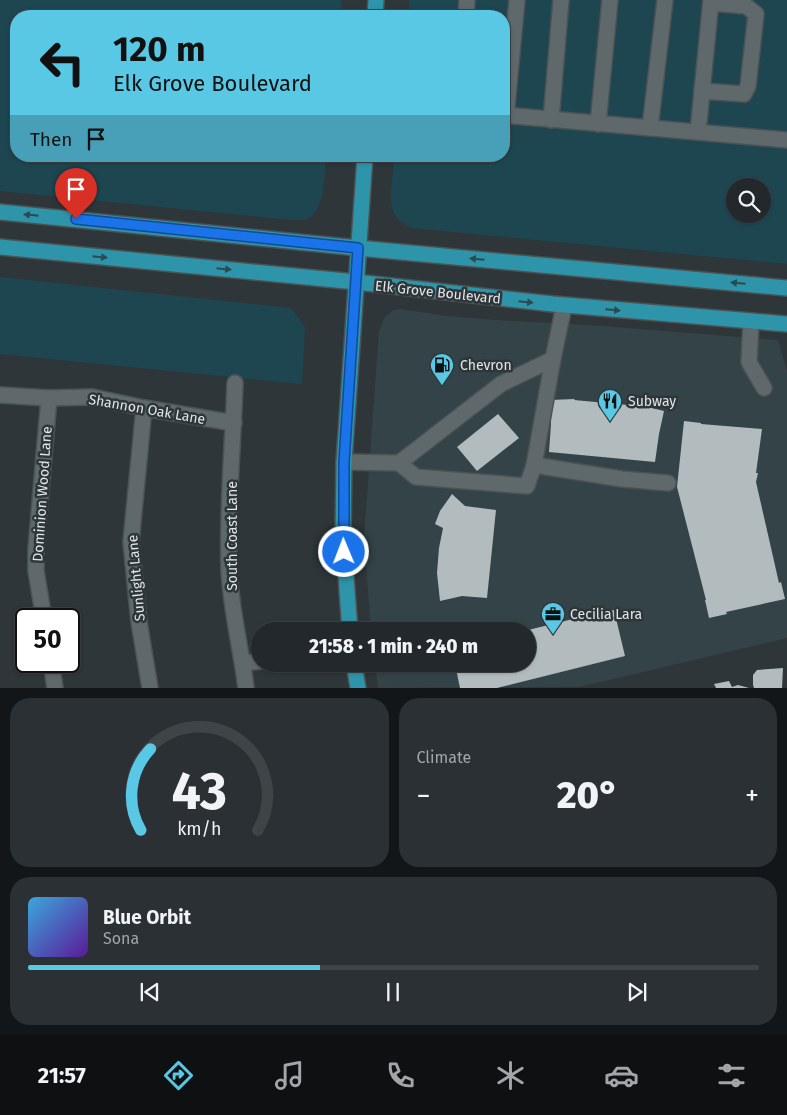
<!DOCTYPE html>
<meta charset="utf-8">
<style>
:root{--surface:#22282b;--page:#2a3033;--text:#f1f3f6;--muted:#a2a6a9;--line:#3f4447;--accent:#59c8e5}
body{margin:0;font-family:"Fira Sans",sans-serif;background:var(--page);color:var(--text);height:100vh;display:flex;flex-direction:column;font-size:19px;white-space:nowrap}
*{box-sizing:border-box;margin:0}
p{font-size:16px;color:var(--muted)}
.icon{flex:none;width:28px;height:28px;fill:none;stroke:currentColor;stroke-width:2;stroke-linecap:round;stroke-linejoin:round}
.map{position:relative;height:688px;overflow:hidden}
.drawer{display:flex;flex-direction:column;gap:10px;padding:10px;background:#131618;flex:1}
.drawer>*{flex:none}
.hud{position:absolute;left:10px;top:10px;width:500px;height:152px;border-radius:20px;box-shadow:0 1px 4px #0004,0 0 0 1px var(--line);background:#59c8e5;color:#111;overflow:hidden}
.buttons{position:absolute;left:726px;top:178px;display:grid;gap:10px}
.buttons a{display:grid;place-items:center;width:45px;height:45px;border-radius:50%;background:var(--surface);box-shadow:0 1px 4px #0004,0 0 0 1px var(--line);font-size:25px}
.speed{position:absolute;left:15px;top:608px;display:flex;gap:10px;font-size:25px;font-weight:700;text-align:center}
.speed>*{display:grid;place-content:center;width:65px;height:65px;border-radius:50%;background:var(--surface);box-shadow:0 1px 4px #0004,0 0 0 1px var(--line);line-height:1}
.speed .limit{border:2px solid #111;border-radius:8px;background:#fff;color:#111}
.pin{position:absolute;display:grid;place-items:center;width:42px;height:42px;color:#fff;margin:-51px -21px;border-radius:50% 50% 50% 0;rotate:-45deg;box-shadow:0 0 5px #0007}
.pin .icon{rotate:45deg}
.me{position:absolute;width:55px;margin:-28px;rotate:359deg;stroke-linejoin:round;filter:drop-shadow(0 0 4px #0008)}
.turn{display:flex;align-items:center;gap:18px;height:105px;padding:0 20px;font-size:22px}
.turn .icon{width:65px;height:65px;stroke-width:2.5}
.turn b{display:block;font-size:35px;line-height:42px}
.then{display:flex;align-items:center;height:48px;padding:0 20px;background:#0003;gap:10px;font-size:19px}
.big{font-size:38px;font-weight:800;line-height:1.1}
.drawer .widget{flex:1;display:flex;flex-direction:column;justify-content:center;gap:8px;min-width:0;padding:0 18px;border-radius:20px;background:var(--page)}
.drawer .dial{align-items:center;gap:0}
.dial svg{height:130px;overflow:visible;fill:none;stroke:var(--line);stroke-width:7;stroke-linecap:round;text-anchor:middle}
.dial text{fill:var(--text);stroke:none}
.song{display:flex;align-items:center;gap:15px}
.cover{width:60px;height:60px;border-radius:8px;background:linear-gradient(135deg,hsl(200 70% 55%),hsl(270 70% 35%))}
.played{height:5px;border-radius:2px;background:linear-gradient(90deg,var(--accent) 40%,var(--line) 40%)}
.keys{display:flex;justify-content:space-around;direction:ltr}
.heat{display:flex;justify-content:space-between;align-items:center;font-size:28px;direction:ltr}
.drawer .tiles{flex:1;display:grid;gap:10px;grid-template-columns:1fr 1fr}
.widget:last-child{grid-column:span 2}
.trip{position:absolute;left:251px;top:622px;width:285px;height:50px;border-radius:25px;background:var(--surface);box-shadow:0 1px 4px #0004,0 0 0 1px var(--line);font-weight:800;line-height:50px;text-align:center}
.dock{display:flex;height:80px;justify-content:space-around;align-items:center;background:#0e1011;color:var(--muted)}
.dock .icon{width:35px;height:35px}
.dock .selected{color:var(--accent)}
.dock b{font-size:22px;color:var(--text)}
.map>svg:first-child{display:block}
.built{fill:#344347}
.green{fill:#1e4651;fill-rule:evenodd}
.building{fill:#b2bcbf}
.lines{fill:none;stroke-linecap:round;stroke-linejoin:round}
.minor-casing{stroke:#4b5254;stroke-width:18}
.major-casing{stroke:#4b5254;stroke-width:18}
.minor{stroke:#5f686b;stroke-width:15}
.major{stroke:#2e94a9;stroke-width:15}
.oneway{fill:#2e494f}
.route-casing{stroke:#114b97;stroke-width:12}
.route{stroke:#1a73e8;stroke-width:9}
.labels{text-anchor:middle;stroke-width:5;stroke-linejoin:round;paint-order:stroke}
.street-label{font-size:14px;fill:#e1e6e8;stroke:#2e3639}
.poi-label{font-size:14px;fill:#e1e6e8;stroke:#2e3639;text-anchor:start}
</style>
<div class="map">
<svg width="787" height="688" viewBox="0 0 787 688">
<rect width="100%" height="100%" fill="#2e3639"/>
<!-- built -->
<polygon class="built" points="400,309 447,316 496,320 603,326 778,340 787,371 787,638 579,687 378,688 375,664 528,664 528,631 371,631 364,538 379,331 385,317 394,310"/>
<!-- green -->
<g class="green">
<path d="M0 0H342L341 16H16V156H326C324 173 326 215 304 220 301 220 296 220 292 220L0 191Z"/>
<path d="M409 0H787V264L412 228C405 224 397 220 394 213 387 200 394 171 395 156H504V16H409ZM735 186H762V214H735Z"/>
<polygon points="0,277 291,308 305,327 302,384 0,354"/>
</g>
<!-- building -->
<g class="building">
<polygon points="575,399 574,400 639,406 640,405 664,411 659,434 655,462 549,452 551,424 550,400"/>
<polygon points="498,414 519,438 477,471 457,447"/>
<polygon points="684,421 701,423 701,424 762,429 756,473 758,473 756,482 779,583 781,582 785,599 726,612 727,614 709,618 705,600 706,600 677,487"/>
<polygon points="452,494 465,506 496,510 487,598 462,596 440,601 437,573 439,548 443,528 435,524 440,511"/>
<polygon points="614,610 625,656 497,688 460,688 455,664 528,664 528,630 573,619 574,621"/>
<polygon points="783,668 782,688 754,688 753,685 753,675 757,670"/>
<polygon points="729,681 732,687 738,685 749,688 716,688 714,684"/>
</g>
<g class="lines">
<!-- minor casing -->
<g class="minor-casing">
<g id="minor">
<polyline points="466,16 467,0"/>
<polyline points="702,91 744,94 748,86 756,14 746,6 711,3"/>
<polyline points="504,115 787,140"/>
<polyline points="506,116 517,0"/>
<polyline points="551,120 561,0"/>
<polyline points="598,124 610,0"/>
<polyline points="650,128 665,0"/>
<polyline points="698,132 711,0"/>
<polyline points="751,321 749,362 764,388"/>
<path d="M235 383C233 445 227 508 229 570 231 610 241 648 246 688"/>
<polyline points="0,395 49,398 92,397 144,408 234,423"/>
<polyline points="144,408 131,542 139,622 150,688"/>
<polyline points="344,462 399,463 501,384 553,359 564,306"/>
<polyline points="399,463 416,477 527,486 534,465 553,359"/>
<polyline points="534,465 622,479 668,483"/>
<polyline points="44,619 36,571 36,549 49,398"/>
<polyline points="415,631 416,631"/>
<polyline points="51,661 55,688"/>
<polyline points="243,663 260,661"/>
</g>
</g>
<!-- major casing -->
<g class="major-casing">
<g id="major">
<polyline points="375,16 376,0"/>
<polyline points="0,212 358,248 787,288"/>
<polyline points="0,247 356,282 553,304 787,324"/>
<polyline points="350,631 343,536 344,462 365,156"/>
<polyline points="354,664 358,688"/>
</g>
</g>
<!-- minor -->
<use href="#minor" class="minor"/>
<!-- major -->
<use href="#major" class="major"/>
</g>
<!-- one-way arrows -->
<defs><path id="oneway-solid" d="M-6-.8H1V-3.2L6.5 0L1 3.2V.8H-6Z" transform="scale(1.25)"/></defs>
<g class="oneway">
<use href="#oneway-solid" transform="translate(31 215) rotate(-174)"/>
<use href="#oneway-solid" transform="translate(100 257) rotate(6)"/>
<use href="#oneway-solid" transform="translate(477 259) rotate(-175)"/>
<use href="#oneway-solid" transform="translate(224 269) rotate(6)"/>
<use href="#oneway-solid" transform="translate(738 283) rotate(-175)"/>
<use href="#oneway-solid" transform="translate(526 302) rotate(6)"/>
<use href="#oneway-solid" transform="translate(613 310) rotate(5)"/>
</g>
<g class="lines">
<!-- route casing -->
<g class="route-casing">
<polyline id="route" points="76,219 358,248 344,462 344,552"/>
</g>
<!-- route -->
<use href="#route" class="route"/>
</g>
<!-- icons -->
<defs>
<g id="fuel-pin" transform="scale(1.25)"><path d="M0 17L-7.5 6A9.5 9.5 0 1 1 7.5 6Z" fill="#59c8e5" stroke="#2e3639"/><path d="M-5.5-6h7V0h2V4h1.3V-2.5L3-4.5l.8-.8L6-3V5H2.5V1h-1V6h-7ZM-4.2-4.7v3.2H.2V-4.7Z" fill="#111"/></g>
<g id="restaurant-pin" transform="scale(1.25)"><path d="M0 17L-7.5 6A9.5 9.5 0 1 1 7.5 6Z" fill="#59c8e5" stroke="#2e3639"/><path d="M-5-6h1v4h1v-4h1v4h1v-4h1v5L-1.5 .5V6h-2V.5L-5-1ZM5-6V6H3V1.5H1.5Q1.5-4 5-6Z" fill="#111"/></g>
<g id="office-pin" transform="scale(1.25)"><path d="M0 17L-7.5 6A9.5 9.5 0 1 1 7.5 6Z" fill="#59c8e5" stroke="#2e3639"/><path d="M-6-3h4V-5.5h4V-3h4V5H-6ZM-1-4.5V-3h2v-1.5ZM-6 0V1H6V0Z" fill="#111"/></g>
</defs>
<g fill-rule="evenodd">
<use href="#fuel-pin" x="442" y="365"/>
<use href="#restaurant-pin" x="610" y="401"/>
<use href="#office-pin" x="553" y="614"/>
</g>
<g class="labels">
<!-- street labels -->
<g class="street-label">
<text transform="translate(438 292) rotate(6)" y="5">Elk Grove Boulevard</text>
<text transform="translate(147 409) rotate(10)" y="5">Shannon Oak Lane</text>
<text transform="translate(42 494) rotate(-86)" y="5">Dominion Wood Lane</text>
<text transform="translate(232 536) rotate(-90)" y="5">South Coast Lane</text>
<text transform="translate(136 578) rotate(-95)" y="5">Sunlight Lane</text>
</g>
<!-- poi labels -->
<g class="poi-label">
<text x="460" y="370">Chevron</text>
<text x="628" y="406">Subway</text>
<text x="570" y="619">Cecilia Lara</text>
</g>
</g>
</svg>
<div class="buttons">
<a><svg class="icon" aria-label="search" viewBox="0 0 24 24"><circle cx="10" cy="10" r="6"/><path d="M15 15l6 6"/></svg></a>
</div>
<div class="speed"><div class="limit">50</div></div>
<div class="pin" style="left:76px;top:219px;background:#d93025"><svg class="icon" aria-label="arrive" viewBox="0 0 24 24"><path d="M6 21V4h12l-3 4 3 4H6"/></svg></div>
<svg class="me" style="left:344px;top:552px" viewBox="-20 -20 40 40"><circle r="17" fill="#1a73e8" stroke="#fff" stroke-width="3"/><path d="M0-11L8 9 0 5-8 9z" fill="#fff"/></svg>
<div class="trip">21:58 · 1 min · 240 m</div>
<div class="hud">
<div class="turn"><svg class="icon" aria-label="left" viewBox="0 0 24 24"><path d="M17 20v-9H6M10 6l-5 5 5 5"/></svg><div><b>120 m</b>Elk Grove Boulevard</div></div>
<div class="then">Then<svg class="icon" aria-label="arrive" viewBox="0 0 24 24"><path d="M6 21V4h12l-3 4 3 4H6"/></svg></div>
</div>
</div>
<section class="drawer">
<div class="tiles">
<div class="widget dial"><svg viewBox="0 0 100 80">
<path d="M14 69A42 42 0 1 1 86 69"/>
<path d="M14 69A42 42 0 0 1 20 19" stroke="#59c8e5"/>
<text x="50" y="56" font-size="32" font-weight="700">43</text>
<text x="50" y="72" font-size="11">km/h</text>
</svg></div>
<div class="widget"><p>Climate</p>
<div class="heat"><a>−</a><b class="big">20°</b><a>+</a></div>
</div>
<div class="widget">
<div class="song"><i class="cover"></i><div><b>Blue Orbit</b><p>Sona</p></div></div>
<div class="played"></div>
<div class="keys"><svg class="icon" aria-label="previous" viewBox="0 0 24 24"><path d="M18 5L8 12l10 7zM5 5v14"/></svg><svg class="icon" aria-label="pause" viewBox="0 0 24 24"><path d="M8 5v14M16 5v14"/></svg><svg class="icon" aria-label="next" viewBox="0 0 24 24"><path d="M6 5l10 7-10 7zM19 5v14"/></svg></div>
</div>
</div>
</section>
<nav class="dock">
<b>21:57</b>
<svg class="icon selected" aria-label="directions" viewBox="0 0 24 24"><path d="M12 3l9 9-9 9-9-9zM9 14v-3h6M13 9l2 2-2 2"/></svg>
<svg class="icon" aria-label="music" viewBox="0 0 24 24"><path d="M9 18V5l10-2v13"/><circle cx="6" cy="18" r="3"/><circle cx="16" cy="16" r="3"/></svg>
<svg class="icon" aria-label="phone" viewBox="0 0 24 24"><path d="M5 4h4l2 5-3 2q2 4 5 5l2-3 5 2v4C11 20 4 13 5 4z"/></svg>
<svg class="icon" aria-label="climate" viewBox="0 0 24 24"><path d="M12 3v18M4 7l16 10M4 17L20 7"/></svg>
<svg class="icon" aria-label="car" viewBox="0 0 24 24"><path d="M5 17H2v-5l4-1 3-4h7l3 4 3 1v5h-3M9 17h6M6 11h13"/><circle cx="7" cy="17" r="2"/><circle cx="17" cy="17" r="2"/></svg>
<svg class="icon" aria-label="filters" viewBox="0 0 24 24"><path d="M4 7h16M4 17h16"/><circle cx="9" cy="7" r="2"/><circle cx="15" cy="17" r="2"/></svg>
</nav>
